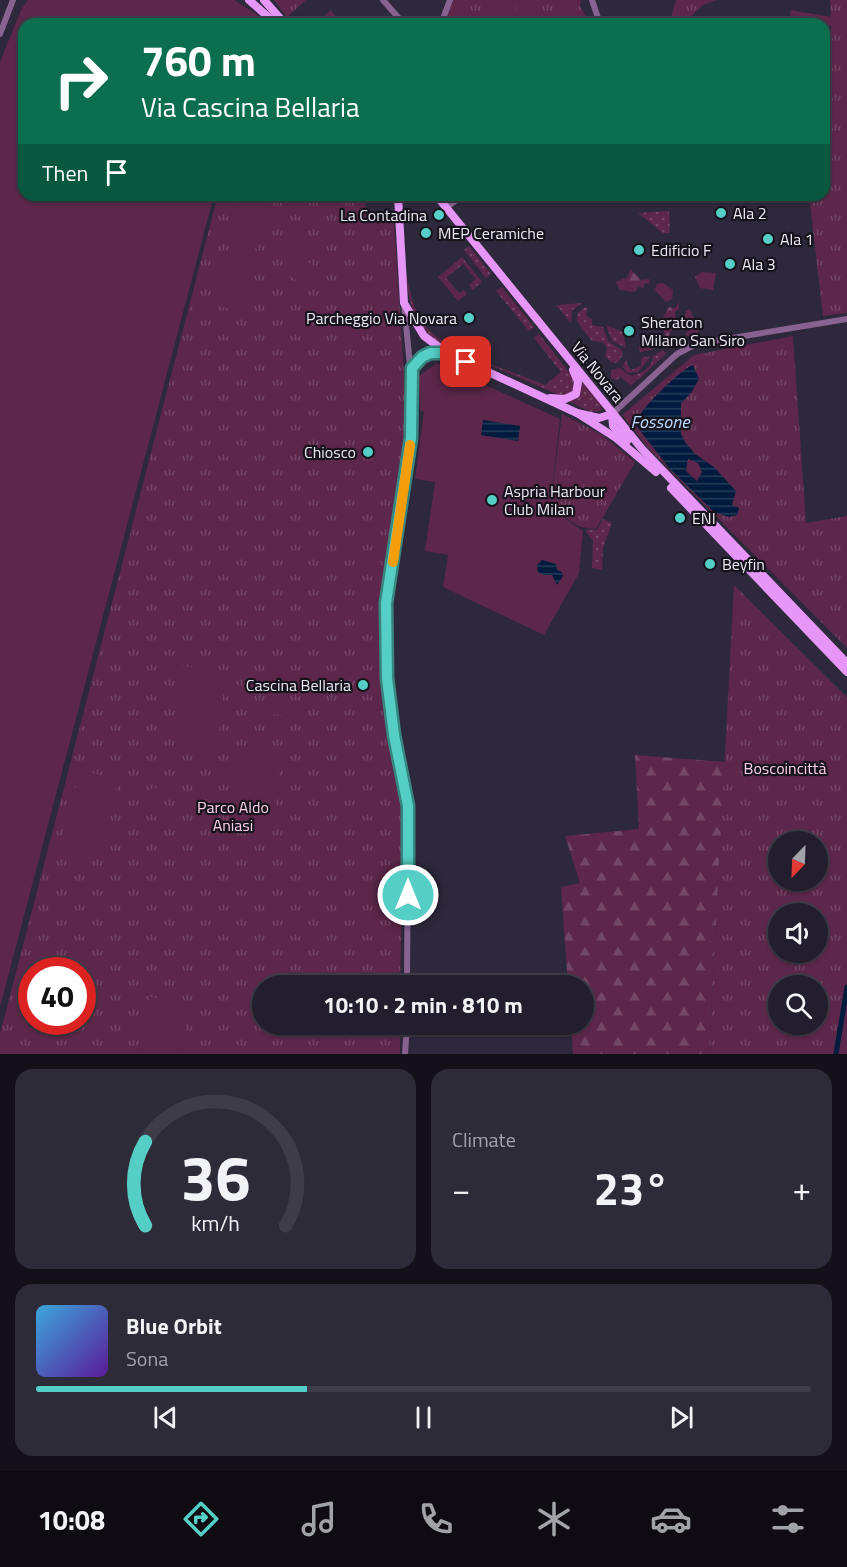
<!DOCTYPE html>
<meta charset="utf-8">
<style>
:root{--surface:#221e2d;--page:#2e2b39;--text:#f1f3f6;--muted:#a2a2aa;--line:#3f3c49;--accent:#55cec5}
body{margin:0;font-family:"Titillium Web",sans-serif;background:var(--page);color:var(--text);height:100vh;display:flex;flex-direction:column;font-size:22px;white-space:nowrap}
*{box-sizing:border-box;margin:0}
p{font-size:20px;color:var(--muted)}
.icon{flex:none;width:33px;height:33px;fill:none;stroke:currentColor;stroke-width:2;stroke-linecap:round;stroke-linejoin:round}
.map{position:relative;height:1054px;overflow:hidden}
.sheet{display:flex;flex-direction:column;gap:15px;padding:15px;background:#131019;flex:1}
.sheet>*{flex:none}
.banner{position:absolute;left:18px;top:18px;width:812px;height:183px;border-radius:18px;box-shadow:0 2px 4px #0004,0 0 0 2px var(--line);background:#0b6e4f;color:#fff;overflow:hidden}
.needle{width:39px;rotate:203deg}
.controls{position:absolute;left:768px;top:831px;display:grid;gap:12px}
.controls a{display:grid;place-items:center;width:60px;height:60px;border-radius:50%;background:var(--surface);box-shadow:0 2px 4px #0004,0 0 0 2px var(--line);font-size:30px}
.speed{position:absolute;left:18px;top:957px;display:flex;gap:12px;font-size:30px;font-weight:700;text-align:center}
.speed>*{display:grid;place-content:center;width:78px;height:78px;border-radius:50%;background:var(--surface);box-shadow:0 2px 4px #0004,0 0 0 2px var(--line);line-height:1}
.speed .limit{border:9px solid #d22;background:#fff;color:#111}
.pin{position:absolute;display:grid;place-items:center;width:51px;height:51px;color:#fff;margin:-26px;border-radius:12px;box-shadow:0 3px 9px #0006}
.me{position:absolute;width:66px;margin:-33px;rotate:0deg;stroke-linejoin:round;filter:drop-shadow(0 0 4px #0008)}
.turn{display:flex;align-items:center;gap:21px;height:126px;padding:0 24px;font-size:27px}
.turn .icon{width:78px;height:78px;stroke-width:2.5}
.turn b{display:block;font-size:42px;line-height:51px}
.then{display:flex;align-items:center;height:57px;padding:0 24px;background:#0003;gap:12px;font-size:22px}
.big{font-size:45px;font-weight:700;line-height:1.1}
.sheet .tile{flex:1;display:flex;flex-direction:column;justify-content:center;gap:9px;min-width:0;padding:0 21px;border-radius:18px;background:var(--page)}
.sheet .dial{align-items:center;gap:0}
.dial svg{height:156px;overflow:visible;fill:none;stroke:var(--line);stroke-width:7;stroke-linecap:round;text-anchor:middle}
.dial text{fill:var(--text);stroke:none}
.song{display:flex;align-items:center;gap:18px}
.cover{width:72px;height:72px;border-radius:9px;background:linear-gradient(135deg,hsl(200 70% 55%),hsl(270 70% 35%))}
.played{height:6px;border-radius:3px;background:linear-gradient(90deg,var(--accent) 35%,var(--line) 35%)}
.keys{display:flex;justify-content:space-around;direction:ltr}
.heat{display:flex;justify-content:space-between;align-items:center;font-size:33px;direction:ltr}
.sheet .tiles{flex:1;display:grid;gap:15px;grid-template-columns:1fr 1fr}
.tile:last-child{grid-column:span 2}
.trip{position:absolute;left:252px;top:975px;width:342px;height:60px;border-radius:30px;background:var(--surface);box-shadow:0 2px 4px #0004,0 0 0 2px var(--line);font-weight:700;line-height:60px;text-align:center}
.dock{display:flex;height:96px;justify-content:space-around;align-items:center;background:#0e0c12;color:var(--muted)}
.dock .icon{width:42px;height:42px}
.dock .selected{color:var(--accent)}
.dock b{font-size:27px;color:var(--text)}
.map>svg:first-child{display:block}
.grass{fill:url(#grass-dots)}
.forest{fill:url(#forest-firs)}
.park{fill:url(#park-tufts);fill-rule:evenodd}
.pitch{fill:#5c274a}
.water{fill:url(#water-rules);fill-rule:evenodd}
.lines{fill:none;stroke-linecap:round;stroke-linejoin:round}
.canal{stroke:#001b3d;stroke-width:5}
.minor{stroke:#886391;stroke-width:6}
.major{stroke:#e596f6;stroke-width:8}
.route-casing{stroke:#378680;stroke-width:15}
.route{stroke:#55cec5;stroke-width:10}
.slow{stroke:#f59e0b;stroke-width:10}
.poi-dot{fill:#55cec5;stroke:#16131c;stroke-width:2}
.labels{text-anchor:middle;stroke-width:4.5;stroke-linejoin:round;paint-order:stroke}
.poi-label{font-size:16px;fill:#ece9f6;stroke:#16131c;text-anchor:start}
.street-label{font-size:16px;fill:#ece9f6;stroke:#16131c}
.park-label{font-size:16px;fill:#fdcfea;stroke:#16131c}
.water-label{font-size:18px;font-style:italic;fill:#bbd8fe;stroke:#16131c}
</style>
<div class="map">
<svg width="847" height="1054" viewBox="0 0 847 1054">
<defs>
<pattern id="grass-dots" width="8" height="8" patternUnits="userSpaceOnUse" patternTransform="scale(1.5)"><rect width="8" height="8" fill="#5c274a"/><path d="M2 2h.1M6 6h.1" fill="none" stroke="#744665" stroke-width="1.8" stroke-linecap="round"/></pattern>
<pattern id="forest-firs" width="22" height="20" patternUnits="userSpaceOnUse" patternTransform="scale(1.5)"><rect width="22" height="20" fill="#5c274a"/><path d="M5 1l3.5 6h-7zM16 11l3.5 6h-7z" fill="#744665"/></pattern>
<pattern id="park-tufts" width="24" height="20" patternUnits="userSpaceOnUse" patternTransform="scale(1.5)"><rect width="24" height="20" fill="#5c274a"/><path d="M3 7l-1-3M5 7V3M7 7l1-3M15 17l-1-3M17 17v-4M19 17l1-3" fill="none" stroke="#744665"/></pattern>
<pattern id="water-rules" width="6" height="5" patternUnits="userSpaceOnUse" patternTransform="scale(1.5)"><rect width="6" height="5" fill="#001b3d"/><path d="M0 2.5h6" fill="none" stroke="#253c5a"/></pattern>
</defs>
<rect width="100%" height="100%" fill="#2e283c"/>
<!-- grass -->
<g class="grass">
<polygon points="669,211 670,233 663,233 638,213"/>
<polygon points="469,246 491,274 486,278 464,250"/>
<polygon points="462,257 482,282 472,290 469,285 476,279 463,264 446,278 459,293 464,290 467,294 458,301 438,277"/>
<path d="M405 266C409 286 411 306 423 323 442 351 512 371 545 385L561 372 534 338 539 334 573 377 574 391 568 396 559 395 437 342C411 318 408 300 405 266Z"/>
<polygon points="502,287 534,327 529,331 496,291"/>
<polygon points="583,303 572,310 571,323 556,305"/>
<polygon points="585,307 588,308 586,315 592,320 592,325 603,327 608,341 622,350 623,355 617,363 611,362 605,356 607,347 602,342 592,341 577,321 578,313"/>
<polygon points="606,325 623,332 626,348 612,341"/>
<polygon points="655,332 660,334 658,339 663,340 664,343 651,350 640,352 639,347 650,336 654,337"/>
<path d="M662 351 667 353 638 380 631 376C643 373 652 368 653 356Z"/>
<polygon points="651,356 638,372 628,373 622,367 627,358 627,364 631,370 641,366 641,358"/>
<polygon points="581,380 601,404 601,411 591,412 566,400"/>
<polygon points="603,519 612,523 603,548 602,570 592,568 593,541 586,532 587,529 597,530"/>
</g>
<!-- forest -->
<g class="forest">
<polygon points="630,269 641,280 649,279 650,283 644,284 644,288 638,287 635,292 620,290 616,282 628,277"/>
<polygon points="663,283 673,290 672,299 666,302 655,290 657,284"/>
<polygon points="679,302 679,309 675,312 676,322 670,323 672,329 666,343 662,319 669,307 675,308"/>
<polygon points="690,309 699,332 688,336 685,334 690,329 684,319 686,311"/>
<polygon points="619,368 636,379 636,382 630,385 621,377 616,380 611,378 611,370"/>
<polygon points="635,755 725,762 709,1054 573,1054 571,1025 584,1024 584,986 568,985 561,887 580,883 565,836 639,829"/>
</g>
<!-- park -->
<g class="park">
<polygon points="274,0 306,0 287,17"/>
<polygon points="452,0 581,0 580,6 590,24 560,21 560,24 443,24"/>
<polygon points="676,0 717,0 703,5 683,24 669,24"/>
<polygon points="830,0 847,0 847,313 823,316 809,195 824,195 824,24 789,24 791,10 831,17"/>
<polygon points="331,10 339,22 344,24 316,24"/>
<path d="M218 195H365L366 221 394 220 407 422 380 603 386 715 404 811 400 985 262 986V1024L400 1025V1054H0V1034ZM32 970H82V1022H32Z"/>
<polygon points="702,272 716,273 713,290 700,288 695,277"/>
<polygon points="793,336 806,523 847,516 847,648 648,448 622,415 694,355"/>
<polygon points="562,414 601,434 635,462 596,529 580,527 550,508"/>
<path d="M734 585 847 697V1054H709ZM778 842H818V880H778ZM778 914H818V952H778ZM778 986H818V1024H778Z"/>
</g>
<!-- pitch -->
<g class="pitch">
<polygon points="28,0 234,0 261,17 260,24 24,24 24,195 214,195 0,1007 0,62 21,10"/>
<polygon points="490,0 519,0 509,24 480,24"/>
<polygon points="236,195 272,195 258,249 224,240"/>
<polygon points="293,237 312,246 306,258 287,249"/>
<polygon points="222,251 256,260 241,312 208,303"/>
<polygon points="301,258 313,265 303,284 291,277"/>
<polygon points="437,363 560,419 550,508 583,531 579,573 544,635 443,587 448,555 425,551 435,482 415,479 424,412 420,410 419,376"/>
<polygon points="183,666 226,671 217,752 174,746"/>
<polygon points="271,706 289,708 288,716 270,714"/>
<polygon points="270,721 287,723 287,731 269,729"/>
<polygon points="237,750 280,753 273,829 230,825"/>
<polygon points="80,770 118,780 98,858 59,848"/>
<polygon points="155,787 164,791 161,811 156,813 148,808 150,790"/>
<polygon points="149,997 188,1002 182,1054 142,1054"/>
</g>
<!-- water -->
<g class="water">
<polygon points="831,25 831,50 828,57 824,57 824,33"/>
<path d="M693 365 699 379 691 393 681 403V434L685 442 695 454 714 467 736 491 732 505 739 508 737 515 729 517 714 512 669 468 635 424C637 412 681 369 693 365ZM688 459 698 463 702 472 697 481 686 471Z"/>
<polygon points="483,420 520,426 518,441 481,435"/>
<polygon points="542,560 556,564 557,570 562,572 563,576 557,585 552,575 544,575 538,572 537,565"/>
</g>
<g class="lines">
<!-- canal -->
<polyline class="canal" points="836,1054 847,987"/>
<!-- minor -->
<g class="minor">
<polyline points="383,0 404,24"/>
<polyline points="592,0 600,24"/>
<polyline points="441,24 450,0"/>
<polyline points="705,24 708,23"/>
<polyline points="0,34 13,0"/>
<polyline points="447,207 463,195"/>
<polyline points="404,304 411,376 411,438 386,603 385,645 394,735 408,806 407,986"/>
<polyline points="411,372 422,357 446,353"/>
<polyline points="612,414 677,354 696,344 847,319"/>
<polyline points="405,1054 407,1024"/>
</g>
<!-- major -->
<g class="major">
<polyline points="249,0 276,24"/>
<polyline points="264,0 285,24"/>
<polyline points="398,195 404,303 424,336 447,353 577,413 599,418 612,414"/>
<polyline points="436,195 642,449 847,663"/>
<polyline points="550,398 565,399 576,394 578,382 573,370"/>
<polyline points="577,413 616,438 656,472"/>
<polyline points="612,415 613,426 627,441"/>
<polyline points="671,488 847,672"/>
</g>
</g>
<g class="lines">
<!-- route casing -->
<g class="route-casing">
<polyline id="route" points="408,895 408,806 394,735 387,678 386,603 411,438 412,368 422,357 430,353 447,353 466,362"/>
</g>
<!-- route -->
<use href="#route" class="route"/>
<!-- slow -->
<polyline class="slow" points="393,562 410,445"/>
</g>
<!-- markers -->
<g class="poi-dot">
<circle cx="721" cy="213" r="6"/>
<circle cx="439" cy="215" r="6"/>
<circle cx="426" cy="233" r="6"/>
<circle cx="768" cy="239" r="6"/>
<circle cx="639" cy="250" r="6"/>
<circle cx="730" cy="264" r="6"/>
<circle cx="469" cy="318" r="6"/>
<circle cx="629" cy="331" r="6"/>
<circle cx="368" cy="452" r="6"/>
<circle cx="492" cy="500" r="6"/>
<circle cx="680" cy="518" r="6"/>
<circle cx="710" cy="564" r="6"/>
<circle cx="363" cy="685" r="6"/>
</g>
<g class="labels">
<!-- poi labels -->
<g class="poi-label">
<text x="733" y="219">Ala 2</text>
<text x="427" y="221" text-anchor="end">La Contadina</text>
<text x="438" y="239">MEP Ceramiche</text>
<text x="780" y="245">Ala 1</text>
<text x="651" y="256">Edificio F</text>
<text x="742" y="270">Ala 3</text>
<text x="457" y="324" text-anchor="end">Parcheggio Via Novara</text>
<text x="641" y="328">Sheraton<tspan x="641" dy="18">Milano San Siro</tspan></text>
<text x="356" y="458" text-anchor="end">Chiosco</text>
<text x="504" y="497">Aspria Harbour<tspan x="504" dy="18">Club Milan</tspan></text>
<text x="692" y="524">ENI</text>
<text x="722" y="570">Beyfin</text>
<text x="351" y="691" text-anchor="end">Cascina Bellaria</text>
</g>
<!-- street labels -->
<g class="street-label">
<text transform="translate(598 372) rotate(51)" y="6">Via Novara</text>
</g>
<!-- park labels -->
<g class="park-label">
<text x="785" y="774">Boscoincittà</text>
<text x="233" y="813">Parco Aldo<tspan x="233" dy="18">Aniasi</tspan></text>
</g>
<!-- water labels -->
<g class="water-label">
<text x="660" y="428">Fossone</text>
</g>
</g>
</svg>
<div class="controls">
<a><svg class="needle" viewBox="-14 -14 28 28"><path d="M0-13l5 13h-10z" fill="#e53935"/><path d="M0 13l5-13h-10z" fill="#a2a2aa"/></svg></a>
<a><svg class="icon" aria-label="sound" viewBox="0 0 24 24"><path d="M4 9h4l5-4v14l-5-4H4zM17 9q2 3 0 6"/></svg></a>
<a><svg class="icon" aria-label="search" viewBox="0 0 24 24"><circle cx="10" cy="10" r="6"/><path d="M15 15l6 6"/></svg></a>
</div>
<div class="speed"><div class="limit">40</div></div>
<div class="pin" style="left:466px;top:362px;background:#d93025"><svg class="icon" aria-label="arrive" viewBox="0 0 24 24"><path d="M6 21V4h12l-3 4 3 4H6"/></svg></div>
<svg class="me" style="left:408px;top:895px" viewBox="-20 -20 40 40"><circle r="17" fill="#55cec5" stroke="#fff" stroke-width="3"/><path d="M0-11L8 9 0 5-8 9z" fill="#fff"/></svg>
<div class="trip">10:10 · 2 min · 810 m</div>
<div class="banner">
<div class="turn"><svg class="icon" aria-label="right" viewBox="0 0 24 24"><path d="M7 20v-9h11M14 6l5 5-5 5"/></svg><div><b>760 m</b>Via Cascina Bellaria</div></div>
<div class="then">Then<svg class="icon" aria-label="arrive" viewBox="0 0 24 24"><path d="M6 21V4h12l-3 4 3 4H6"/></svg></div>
</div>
</div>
<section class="sheet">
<div class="tiles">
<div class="tile dial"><svg viewBox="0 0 100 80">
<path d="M14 69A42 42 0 1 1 86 69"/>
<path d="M14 69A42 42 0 0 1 14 26" stroke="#55cec5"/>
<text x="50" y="56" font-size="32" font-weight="700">36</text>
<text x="50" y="72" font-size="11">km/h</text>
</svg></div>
<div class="tile"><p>Climate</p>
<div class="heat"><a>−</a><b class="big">23°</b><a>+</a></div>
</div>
<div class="tile">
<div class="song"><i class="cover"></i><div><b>Blue Orbit</b><p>Sona</p></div></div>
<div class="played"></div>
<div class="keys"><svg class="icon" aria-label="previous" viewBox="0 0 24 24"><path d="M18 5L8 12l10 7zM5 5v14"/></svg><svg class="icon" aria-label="pause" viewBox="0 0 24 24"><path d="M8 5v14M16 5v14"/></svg><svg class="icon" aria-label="next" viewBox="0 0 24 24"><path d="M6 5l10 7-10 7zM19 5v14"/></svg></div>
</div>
</div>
</section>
<nav class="dock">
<b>10:08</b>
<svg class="icon selected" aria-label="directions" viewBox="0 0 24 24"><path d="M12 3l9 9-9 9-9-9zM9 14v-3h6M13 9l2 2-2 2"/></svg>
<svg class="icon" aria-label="music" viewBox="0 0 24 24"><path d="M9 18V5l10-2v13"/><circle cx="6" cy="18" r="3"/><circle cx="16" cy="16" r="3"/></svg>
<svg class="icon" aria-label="phone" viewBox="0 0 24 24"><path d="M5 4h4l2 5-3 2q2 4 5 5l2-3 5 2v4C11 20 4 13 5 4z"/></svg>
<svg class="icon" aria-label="climate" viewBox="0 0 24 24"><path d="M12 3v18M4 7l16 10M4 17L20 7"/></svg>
<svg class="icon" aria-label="car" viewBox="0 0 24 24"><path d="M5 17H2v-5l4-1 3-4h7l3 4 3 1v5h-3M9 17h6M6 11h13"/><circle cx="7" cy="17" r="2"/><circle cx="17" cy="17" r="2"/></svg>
<svg class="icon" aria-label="filters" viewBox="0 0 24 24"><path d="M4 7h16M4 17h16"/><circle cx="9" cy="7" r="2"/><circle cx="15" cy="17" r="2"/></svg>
</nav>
